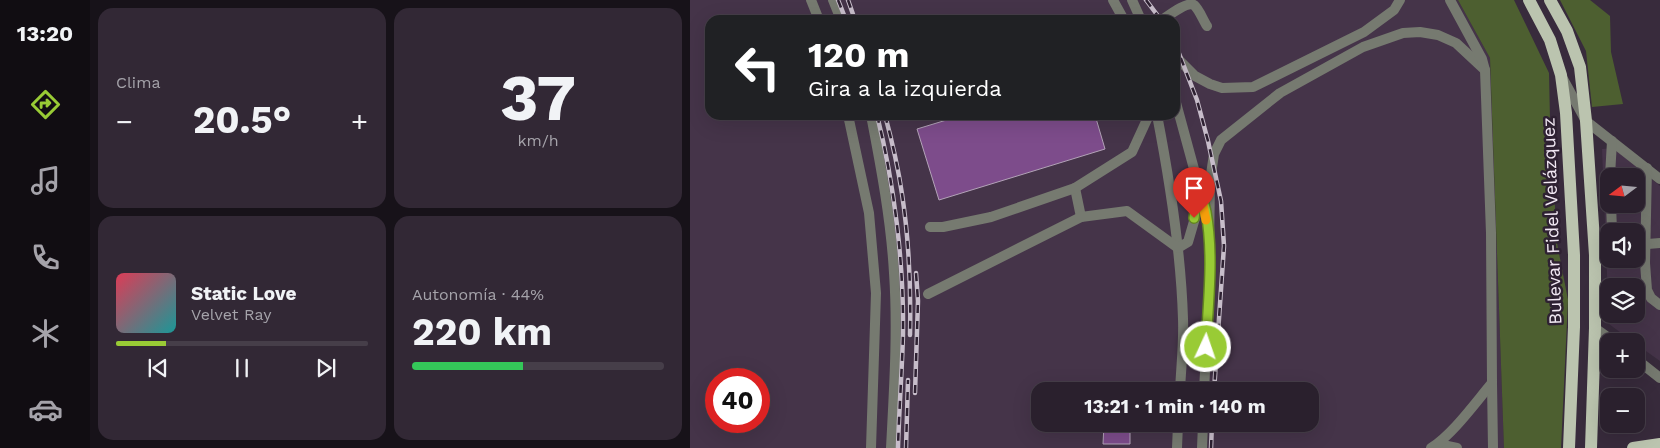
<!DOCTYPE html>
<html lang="es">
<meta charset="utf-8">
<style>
:root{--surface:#2a202d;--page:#322835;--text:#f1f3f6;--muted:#a5a3aa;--line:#463e49;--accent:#99cb35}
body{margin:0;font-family:"Work Sans",sans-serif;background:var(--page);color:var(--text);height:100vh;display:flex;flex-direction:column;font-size:19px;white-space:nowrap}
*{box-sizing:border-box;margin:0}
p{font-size:16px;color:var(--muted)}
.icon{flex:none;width:28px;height:28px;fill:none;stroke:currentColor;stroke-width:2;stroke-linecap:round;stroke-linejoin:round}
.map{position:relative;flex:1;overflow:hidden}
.sheet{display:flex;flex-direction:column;gap:8px;padding:8px;background:#171219;width:600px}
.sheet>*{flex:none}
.hud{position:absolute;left:15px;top:15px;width:475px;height:105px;border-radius:15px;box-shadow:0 5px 20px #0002,0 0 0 1px var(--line);background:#202124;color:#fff;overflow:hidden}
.needle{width:32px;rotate:254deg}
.fabs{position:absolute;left:910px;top:168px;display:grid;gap:10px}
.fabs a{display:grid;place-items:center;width:45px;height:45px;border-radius:10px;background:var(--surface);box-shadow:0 5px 20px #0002,0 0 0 1px var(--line);font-size:25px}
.speed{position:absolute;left:15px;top:368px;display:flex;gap:10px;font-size:25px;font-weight:700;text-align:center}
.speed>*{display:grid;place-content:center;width:65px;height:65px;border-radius:50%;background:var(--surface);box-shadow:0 5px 20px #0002,0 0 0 1px var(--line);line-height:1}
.speed .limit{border:8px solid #d22;background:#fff;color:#111}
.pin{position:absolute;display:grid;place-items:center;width:42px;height:42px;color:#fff;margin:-51px -21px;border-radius:50% 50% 50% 0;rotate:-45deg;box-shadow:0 0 5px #0007}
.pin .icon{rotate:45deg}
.me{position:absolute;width:55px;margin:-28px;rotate:3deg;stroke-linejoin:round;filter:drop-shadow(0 0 4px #0008)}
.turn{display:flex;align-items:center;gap:18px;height:105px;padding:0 20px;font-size:22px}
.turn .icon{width:65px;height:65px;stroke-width:2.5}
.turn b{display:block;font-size:35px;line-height:42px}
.big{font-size:38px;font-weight:700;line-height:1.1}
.sheet .tile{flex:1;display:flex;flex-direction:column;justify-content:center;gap:8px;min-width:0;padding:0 18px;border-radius:15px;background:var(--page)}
.sheet .dial{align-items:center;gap:0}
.dial b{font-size:65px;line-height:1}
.song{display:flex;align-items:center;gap:15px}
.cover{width:60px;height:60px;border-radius:8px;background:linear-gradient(135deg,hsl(350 70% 55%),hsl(180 70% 35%))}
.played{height:5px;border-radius:2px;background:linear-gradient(90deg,var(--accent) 20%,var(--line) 20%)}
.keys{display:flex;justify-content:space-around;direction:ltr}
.heat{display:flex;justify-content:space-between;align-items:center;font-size:28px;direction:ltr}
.charge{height:8px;border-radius:4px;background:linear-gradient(90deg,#34c759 44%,var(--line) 0)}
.sheet .tiles{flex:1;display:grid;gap:8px;grid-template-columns:repeat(2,1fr)}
.trip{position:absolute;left:341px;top:382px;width:288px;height:50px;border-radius:15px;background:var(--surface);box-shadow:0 5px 20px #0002,0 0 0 1px var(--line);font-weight:700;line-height:50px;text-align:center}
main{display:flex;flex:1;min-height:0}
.menu{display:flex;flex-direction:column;width:90px;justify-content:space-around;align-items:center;background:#110d12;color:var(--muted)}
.menu .icon{width:35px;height:35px}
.menu .active{color:var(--accent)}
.menu b{font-size:22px;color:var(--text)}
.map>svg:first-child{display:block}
.built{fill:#453449;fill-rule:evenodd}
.green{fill:#4d5f30}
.building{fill:#7d4c8b;stroke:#b3a3b8}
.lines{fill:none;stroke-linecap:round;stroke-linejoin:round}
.minor{stroke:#767a70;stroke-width:10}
.major{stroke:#bbc4af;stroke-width:12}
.rail-casing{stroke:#c7bdca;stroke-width:4.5}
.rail{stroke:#2e2132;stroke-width:2.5;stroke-dasharray:8;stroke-linecap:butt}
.route-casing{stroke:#638422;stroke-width:12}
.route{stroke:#99cb35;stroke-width:9}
.slow{stroke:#f59e0b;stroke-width:9}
.labels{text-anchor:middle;stroke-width:5;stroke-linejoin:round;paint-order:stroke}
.street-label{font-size:18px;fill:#f1e8f3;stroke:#2e2132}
</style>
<main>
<nav class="menu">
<b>13:20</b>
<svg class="icon active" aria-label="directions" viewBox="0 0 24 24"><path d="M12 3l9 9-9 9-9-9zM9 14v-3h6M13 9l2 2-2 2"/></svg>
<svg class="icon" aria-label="music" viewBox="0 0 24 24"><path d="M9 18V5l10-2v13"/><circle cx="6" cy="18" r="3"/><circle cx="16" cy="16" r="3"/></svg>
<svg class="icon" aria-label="phone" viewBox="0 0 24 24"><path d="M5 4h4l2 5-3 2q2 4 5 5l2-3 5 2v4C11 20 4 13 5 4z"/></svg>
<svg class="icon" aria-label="climate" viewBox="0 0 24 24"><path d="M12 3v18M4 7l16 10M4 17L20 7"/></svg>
<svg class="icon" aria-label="car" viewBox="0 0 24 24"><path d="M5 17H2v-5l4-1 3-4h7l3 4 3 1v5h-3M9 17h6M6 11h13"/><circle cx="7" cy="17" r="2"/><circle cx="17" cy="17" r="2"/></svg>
</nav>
<section class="sheet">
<div class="tiles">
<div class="tile"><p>Clima</p>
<div class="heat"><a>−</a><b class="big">20.5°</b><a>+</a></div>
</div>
<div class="tile dial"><b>37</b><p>km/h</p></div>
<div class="tile">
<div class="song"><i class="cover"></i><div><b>Static Love</b><p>Velvet Ray</p></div></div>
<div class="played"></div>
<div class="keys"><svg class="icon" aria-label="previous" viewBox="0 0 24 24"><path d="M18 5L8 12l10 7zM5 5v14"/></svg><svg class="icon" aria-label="pause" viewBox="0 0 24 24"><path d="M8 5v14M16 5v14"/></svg><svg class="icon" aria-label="next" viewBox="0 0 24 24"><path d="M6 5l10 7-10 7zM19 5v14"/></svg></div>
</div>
<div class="tile"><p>Autonomía · 44%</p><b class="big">220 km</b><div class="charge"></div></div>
</div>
</section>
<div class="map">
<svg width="970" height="448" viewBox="0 0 970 448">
<rect width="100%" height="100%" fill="#382b3c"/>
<!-- built -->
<g class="built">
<path d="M0 0H768L800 58 814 448H0ZM20 20H485V115H20ZM26 379H69V421H26ZM350 391H620V424H350Z"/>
<path d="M924 148 970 186V361L946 344V341H942L919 324 912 149ZM919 176H946V204H919ZM919 231H946V259H919ZM919 286H946V314H919Z"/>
</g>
<!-- green -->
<g class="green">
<polygon points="768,0 824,0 859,73 860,120 867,243 878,300 871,448 814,448 800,58"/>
<polygon points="870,0 900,0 920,16 921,52 933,104 902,107 896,51"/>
</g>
<!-- building -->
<g class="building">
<polygon points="273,115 405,115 415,149 249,200 227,129"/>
<polygon points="415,384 441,384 441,391 414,391"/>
<polygon points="414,424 440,424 440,444 413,444"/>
</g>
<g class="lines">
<!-- minor -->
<g class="minor">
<polyline points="121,0 129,20"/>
<polyline points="143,0 151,20"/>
<polyline points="423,0 434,20"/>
<polyline points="442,0 451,20"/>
<path d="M472 20C478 16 497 1 504 5 509 9 513 20 517 26"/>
<polyline points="485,56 505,76 520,84 532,88 563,87 674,32 704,10 710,0"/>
<polyline points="873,79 896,121 970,179"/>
<polyline points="485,99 510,191"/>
<polyline points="158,115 179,213 186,293 181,448"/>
<path d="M181 115C191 167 201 220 204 273 208 331 204 390 201 448"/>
<path d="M467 115C480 182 491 250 493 319 494 343 491 367 490 391"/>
<polyline points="957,168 955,263 957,290 961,298 970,305"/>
<polyline points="920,176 922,141"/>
<polyline points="385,188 391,217"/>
<polyline points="921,204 922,231"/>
<polyline points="240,227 253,227 301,217 385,188 442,152 459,115"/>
<polyline points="946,245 970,243"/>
<polyline points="519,249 520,181 524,154 531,140 590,93 673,47 713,33 730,32 748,35 766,43 795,70"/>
<polyline points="238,294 391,217 437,211 488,248 498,242 505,218 509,186"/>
<polyline points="905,328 923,341"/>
<polyline points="946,359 970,378"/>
<polyline points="802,383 803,448"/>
<polyline points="514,391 520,273 519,242"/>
<polyline points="748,444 767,448"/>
<polyline points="487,448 488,424"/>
<polyline points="512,448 513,424"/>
<path d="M741 448C763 434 785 403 802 383L801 233 795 70 792 59 760 0"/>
</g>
<!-- major -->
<g class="major">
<polyline points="839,0 860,40 871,75 876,113 884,255 884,327 879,448"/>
<polyline points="860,0 877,31 890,67 896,121 905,255 905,328 901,448"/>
<polyline points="943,448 970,444"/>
</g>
<!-- rail casing -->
<g class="rail-casing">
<g id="rail">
<polyline points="148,0 156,20"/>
<polyline points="158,0 165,20"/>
<polyline points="456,0 471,20"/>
<polyline points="485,43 507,100 518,141 531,201 534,246 524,391"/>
<path d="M187 115C204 183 214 263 213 334 212 372 209 410 208 448"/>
<path d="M195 115C202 141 208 167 212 194 219 240 221 289 220 335"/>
<polyline points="225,393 228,301 226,273"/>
<polyline points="216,448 218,380"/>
<polyline points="521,448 522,424"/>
</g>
</g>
<!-- rail -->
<use href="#rail" class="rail"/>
</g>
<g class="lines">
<!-- route casing -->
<g class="route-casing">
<path id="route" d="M504 218 509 186C511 195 514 203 516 212 524 256 518 302 516 347"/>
</g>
<!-- route -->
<use href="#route" class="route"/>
<!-- slow -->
<polyline class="slow" points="508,190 509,186 516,220"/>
</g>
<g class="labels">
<!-- street labels -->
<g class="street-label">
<text transform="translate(862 221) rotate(-92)" y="6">Bulevar Fidel Velázquez</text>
</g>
</g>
</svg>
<div class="fabs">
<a><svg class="needle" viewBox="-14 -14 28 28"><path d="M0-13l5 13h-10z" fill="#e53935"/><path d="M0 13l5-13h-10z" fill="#a5a3aa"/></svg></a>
<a><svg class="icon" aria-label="sound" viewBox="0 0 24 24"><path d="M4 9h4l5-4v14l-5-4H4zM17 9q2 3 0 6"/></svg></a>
<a><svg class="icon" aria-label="layers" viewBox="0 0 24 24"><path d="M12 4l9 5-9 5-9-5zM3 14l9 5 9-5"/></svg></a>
<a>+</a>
<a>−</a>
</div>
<div class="speed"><div class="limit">40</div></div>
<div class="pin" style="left:504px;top:218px;background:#d93025"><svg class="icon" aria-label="arrive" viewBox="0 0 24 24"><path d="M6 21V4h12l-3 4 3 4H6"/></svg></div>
<svg class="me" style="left:516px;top:347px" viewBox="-20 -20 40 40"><circle r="17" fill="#99cb35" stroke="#fff" stroke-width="3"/><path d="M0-11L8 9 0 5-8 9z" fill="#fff"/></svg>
<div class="trip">13:21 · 1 min · 140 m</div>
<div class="hud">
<div class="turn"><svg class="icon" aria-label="left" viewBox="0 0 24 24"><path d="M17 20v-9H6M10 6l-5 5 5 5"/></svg><div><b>120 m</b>Gira a la izquierda</div></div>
</div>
</div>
</main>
